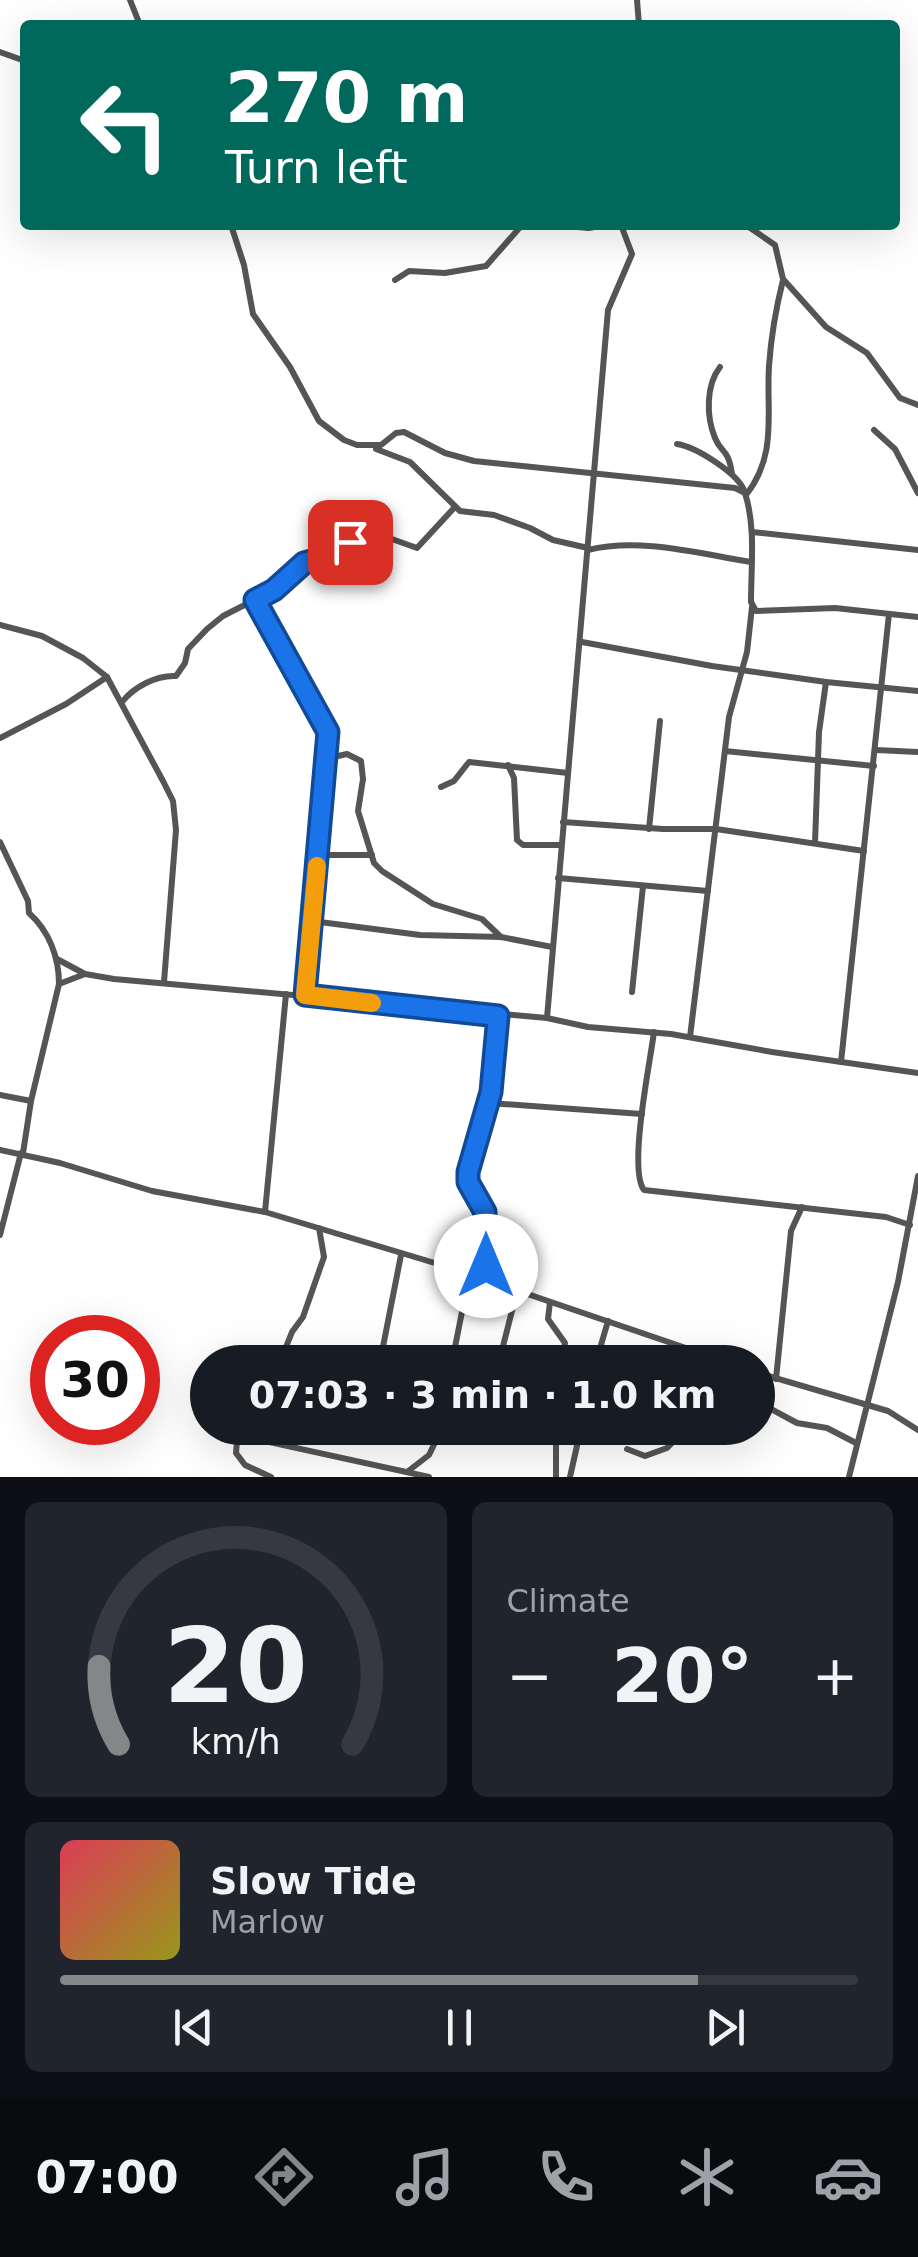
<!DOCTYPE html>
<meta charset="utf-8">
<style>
:root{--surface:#171b24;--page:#20242c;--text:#f1f3f6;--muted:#9ea1a6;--line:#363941;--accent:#858687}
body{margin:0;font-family:"DejaVu Sans",sans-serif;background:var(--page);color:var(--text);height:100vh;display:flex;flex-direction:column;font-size:38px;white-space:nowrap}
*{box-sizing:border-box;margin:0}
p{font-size:32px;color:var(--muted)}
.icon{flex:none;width:55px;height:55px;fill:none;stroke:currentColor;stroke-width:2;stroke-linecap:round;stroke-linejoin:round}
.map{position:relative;height:1477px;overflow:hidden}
.side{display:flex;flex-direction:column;gap:25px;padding:25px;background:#0d0f14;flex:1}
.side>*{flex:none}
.top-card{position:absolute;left:20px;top:20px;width:880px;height:210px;border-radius:10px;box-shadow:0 10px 40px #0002;background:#00695c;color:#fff;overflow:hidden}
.speed{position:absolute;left:30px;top:1315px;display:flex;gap:20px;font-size:50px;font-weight:700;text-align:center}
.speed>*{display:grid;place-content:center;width:130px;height:130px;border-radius:50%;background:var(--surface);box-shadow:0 10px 40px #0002;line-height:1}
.speed .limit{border:15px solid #d22;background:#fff;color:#111}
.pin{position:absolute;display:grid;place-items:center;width:85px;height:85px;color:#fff;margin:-42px;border-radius:20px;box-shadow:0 5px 15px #0006}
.me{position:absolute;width:110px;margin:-55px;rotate:0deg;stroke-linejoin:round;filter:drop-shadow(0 0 8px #0008)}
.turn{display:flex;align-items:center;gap:35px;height:210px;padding:0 40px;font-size:45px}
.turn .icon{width:130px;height:130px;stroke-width:2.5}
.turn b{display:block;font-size:70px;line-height:85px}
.big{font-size:75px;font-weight:700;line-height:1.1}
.side .tile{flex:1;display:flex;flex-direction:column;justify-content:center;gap:15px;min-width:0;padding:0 35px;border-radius:15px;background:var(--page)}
.side .dial{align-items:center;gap:0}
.dial svg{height:260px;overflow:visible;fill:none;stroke:var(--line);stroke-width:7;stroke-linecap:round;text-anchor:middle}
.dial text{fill:var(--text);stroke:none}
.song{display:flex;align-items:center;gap:30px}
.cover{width:120px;height:120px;border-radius:15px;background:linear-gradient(135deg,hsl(350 70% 55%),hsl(60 70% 35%))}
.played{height:10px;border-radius:5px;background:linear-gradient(90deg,var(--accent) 80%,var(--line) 80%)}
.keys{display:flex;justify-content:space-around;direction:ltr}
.heat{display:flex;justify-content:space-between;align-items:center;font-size:55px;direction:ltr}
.side .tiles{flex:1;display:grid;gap:25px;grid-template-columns:1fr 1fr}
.tile:last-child{grid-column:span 2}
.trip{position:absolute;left:190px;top:1345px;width:585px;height:100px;border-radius:50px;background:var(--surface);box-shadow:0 10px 40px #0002;font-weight:700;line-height:100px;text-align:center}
.tab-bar{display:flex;height:160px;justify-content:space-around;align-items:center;background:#090b0e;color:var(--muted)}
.tab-bar .icon{width:70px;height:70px}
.tab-bar .on{color:var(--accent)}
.tab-bar b{font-size:45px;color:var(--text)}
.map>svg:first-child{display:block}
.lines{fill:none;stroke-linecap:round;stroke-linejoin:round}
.minor{stroke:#555;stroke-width:6}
.route-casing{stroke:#114b97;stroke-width:25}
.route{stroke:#1a73e8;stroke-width:18}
.slow{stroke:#f59e0b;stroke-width:18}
</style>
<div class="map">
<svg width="918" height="1477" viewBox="0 0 918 1477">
<rect width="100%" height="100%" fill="#fff"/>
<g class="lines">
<!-- minor -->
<g class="minor">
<polyline points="130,0 140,25"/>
<polyline points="637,0 639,25"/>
<polyline points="0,52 25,61"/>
<path d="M231 225 244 265 253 314 290 367 319 421 344 440 357 445H381L396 433 404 432 445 453 474 461 735 488 745 493C756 528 751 565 751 602L756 611 835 608 918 617"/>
<polyline points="551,225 589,228 605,225"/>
<polyline points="746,225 775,245 783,279 826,327 867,353 900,398 918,405"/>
<polyline points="395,280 409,271 445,273 486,266 522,225"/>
<path d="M720 367C706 385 706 416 715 438 722 455 728 447 732 474"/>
<polyline points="874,430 895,449 918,493"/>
<path d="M677 444C696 447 740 474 745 493"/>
<polyline points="376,449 410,462 460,511 494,515 530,528 553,540 588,548"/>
<path d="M746 495C778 454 766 413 769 366 771 337 776 308 783 280"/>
<polyline points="752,532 918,550"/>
<path d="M588 550C640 537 700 554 751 562"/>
<polyline points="255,600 328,732 305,995"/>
<polyline points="0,625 42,636 83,658 107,677 163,781 173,801 176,830 164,982"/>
<polyline points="582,642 712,666 826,682 918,691"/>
<path d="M122 702C134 687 156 675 176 676L185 663 188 649 207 629 223 616 274 590 304 563 322 558 350 542 375 545 389 538 417 548 454 508"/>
<polyline points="0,738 66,704 107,677"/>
<polyline points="876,750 918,752"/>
<polyline points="725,751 874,766"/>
<polyline points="329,758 347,754 361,761 363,779 358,811 374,863 382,871 433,904 482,919 501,937"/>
<polyline points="508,765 514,778 517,840 523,845 561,845"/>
<polyline points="441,787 454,781 469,762 568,773"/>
<polyline points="563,822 663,829 716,829 864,851"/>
<polyline points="649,829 660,721"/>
<path d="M0 842 28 901 29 913C49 931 59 957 59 984L31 1101 23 1153"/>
<polyline points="815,843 819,732 826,682"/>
<polyline points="318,855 372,855"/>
<polyline points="558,878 708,891"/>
<polyline points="312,921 420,935 501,937 552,947"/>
<polyline points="57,959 85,974 114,979 547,1018 588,1027 671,1034 772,1052 918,1073"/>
<polyline points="59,984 85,974"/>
<polyline points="632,992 643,886"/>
<polyline points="547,1018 608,310 632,254 621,225"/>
<path d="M654 1032C650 1063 628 1169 644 1190L886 1217 910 1225"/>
<polyline points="690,1037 729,717 747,652 752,607"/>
<polyline points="841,1062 889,614"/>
<polyline points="0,1095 31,1101"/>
<polyline points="489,1103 642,1114"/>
<polyline points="0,1150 60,1163 152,1191 265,1212 448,1267 727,1362"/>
<polyline points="265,1212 286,994"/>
<polyline points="0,1235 21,1153"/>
<polyline points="488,1281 485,1213 468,1182 467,1172 491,1093 498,1016"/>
<polyline points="550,1302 548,1319 565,1343 562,1362"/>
<polyline points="280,1362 292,1332 303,1317 324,1257 319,1228"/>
<polyline points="380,1362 401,1255"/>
<polyline points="452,1362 465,1297 478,1277"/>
<polyline points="499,1362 517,1291"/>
<polyline points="596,1362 608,1321"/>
<polyline points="758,1373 888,1411 918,1430"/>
<polyline points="776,1379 791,1231 802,1207"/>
<polyline points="758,1402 797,1423 827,1428 856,1443"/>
<polyline points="238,1428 236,1453 245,1465 271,1477"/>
<polyline points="237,1435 429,1477"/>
<polyline points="627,1449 645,1456 667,1448 687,1428"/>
<polyline points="407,1472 429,1455 442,1428"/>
<polyline points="556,1477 556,1428"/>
<polyline points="570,1477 581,1428"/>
<polyline points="849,1477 898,1282 918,1176"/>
</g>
</g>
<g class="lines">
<!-- route casing -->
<g class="route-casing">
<polyline id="route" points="350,542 322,558 304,563 274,590 255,600 328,732 305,995 498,1016 491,1092 468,1172 468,1182 485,1212 486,1266"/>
</g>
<!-- route -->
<use href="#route" class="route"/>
<!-- slow -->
<polyline class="slow" points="317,866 305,995 372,1003"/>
</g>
</svg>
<div class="speed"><div class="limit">30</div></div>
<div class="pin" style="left:350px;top:542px;background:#d93025"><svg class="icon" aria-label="arrive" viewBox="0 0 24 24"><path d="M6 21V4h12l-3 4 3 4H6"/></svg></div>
<svg class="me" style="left:486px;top:1266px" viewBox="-20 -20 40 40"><circle r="19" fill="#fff"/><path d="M0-13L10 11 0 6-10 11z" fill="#1a73e8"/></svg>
<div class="trip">07:03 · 3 min · 1.0 km</div>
<div class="top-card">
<div class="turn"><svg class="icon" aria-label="left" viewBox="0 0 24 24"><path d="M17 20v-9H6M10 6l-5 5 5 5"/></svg><div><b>270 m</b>Turn left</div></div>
</div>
</div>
<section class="side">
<div class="tiles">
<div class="tile dial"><svg viewBox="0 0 100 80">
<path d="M14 69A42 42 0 1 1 86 69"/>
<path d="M14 69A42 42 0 0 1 8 45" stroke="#858687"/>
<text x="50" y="56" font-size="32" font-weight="700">20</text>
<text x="50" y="72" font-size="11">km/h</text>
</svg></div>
<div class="tile"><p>Climate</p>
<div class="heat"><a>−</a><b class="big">20°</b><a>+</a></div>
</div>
<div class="tile">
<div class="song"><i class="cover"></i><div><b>Slow Tide</b><p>Marlow</p></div></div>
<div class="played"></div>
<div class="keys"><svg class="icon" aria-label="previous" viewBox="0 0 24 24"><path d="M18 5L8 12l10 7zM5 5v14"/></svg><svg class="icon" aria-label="pause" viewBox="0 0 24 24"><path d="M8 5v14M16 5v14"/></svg><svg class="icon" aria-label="next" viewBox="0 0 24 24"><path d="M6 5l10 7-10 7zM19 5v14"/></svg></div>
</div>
</div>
</section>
<nav class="tab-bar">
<b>07:00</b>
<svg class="icon on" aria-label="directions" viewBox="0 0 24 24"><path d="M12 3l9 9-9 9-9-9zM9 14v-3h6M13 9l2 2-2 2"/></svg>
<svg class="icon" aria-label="music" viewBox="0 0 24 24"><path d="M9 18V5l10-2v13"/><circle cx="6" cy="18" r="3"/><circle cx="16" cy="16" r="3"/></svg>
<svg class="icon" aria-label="phone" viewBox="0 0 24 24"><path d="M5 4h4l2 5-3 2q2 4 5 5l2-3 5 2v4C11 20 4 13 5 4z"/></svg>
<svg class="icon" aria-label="climate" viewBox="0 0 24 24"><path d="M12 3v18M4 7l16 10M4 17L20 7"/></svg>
<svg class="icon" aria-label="car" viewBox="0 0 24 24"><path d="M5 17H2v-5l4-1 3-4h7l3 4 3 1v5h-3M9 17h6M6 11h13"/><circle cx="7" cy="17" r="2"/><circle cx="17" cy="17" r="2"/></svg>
</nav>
